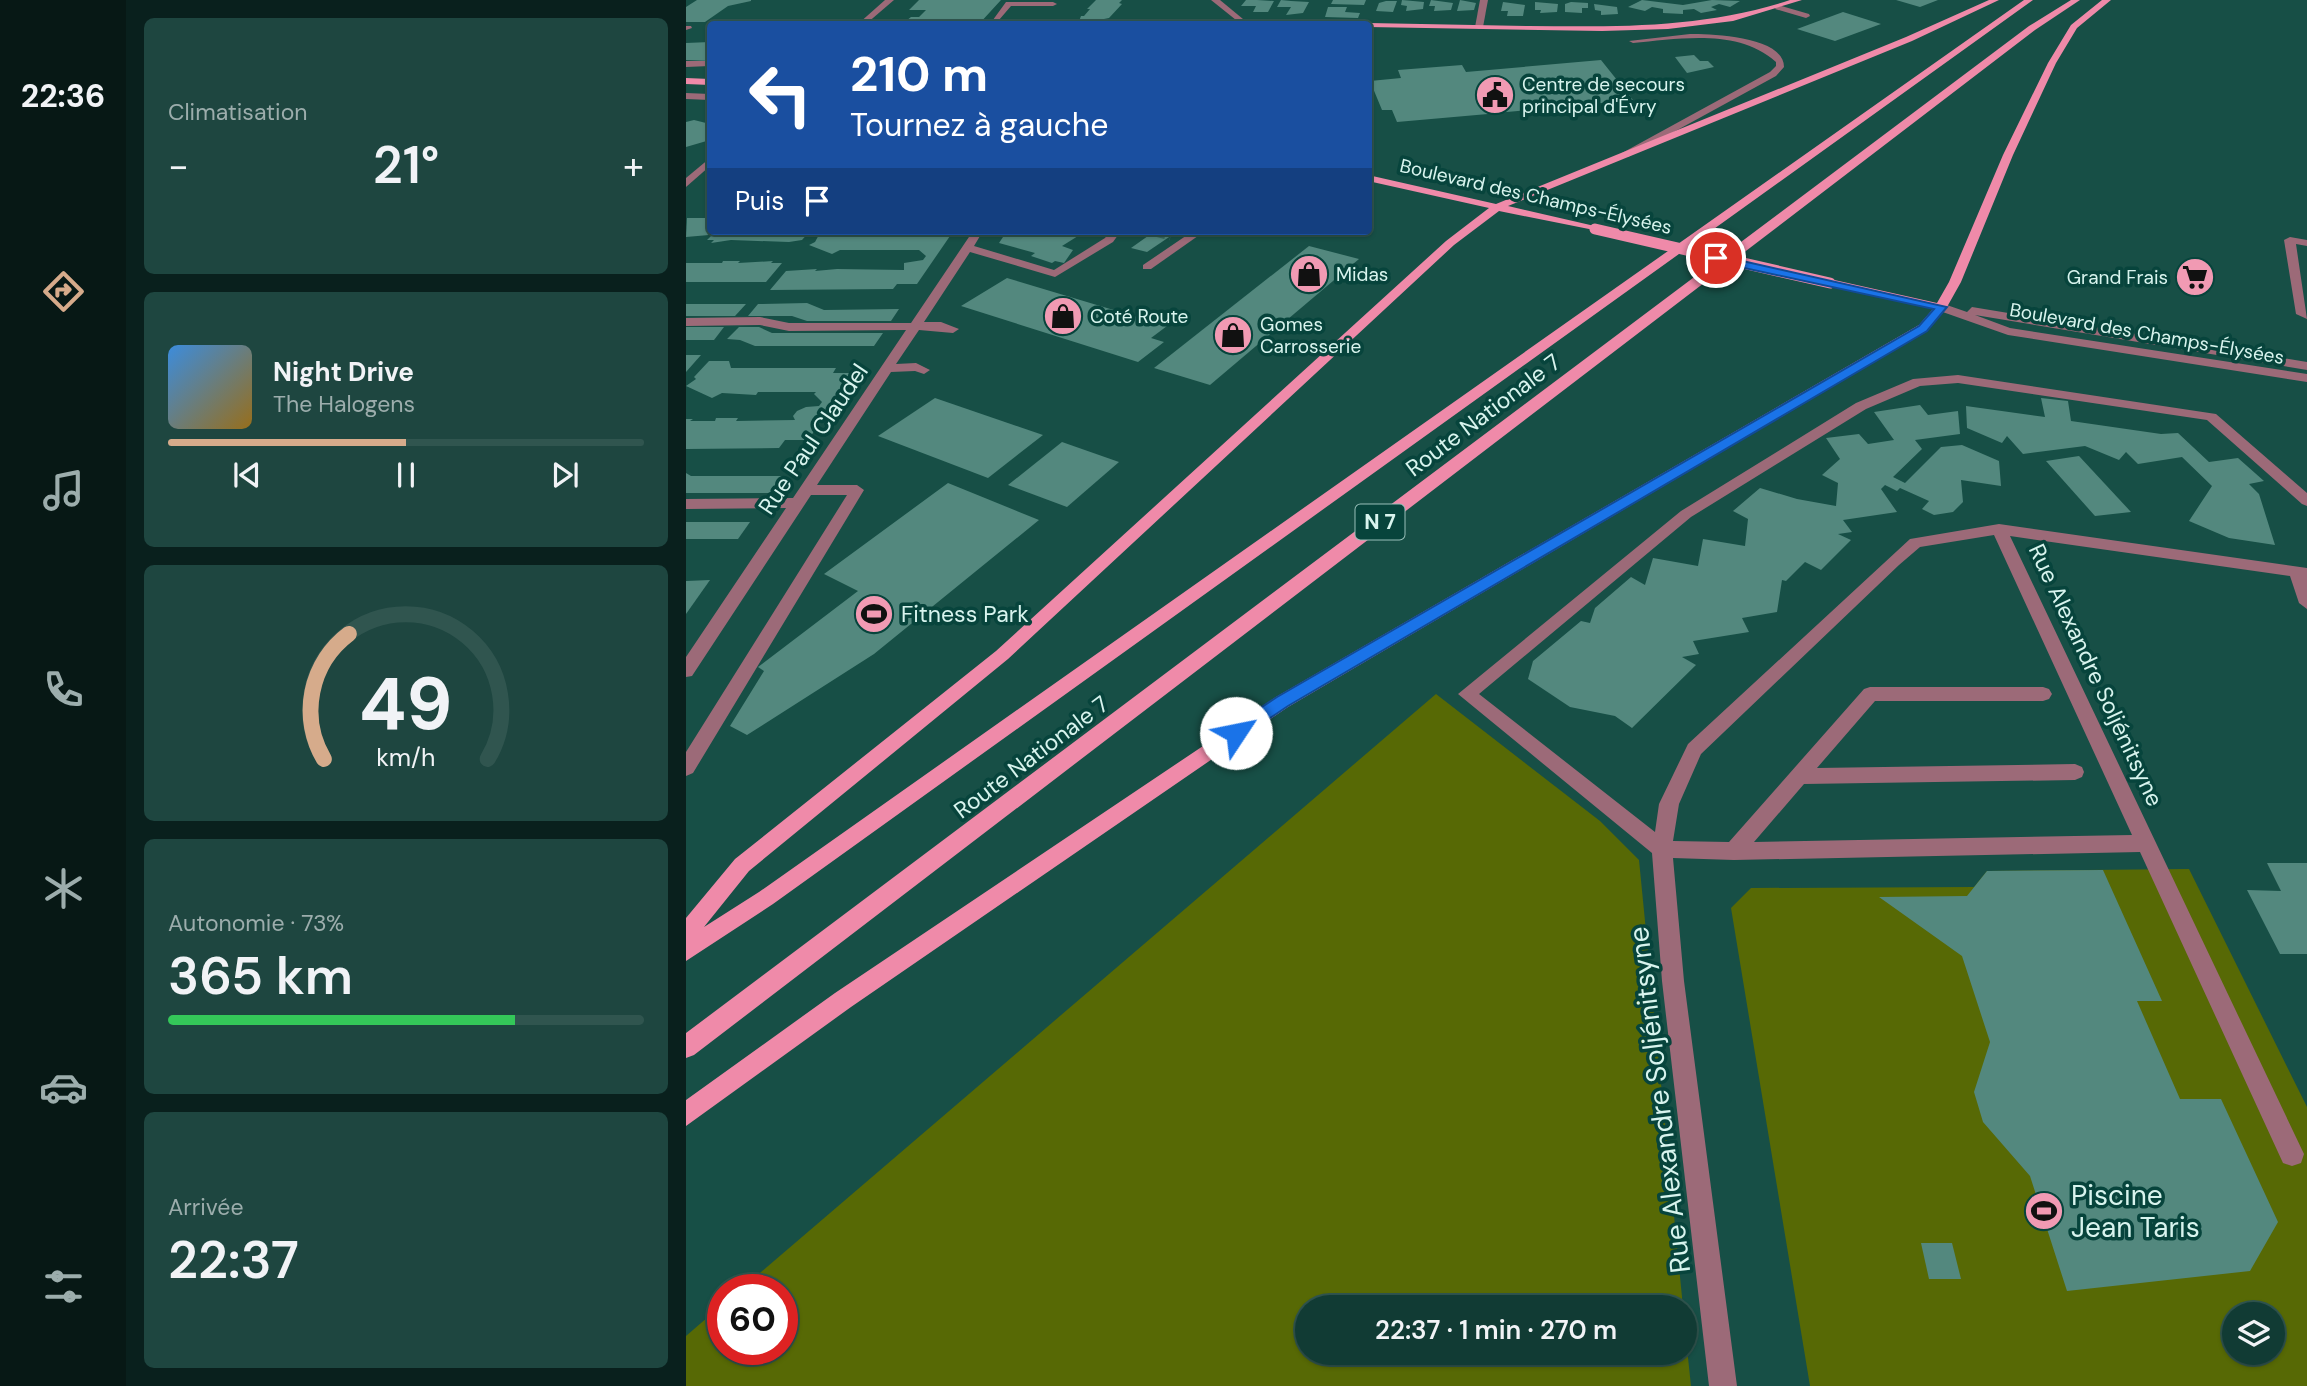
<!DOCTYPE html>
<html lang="fr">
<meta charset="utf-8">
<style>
:root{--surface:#113b34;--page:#1e4640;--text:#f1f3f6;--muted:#9cadac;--line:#30554f;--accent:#d6ab8b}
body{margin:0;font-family:"DM Sans",sans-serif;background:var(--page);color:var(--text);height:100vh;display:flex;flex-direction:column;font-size:26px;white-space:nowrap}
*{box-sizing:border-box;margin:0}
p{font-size:23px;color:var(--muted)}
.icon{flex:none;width:38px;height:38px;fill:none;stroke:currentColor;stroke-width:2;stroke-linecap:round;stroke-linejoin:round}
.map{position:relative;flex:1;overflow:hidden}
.drawer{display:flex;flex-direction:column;gap:18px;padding:18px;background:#09201d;width:560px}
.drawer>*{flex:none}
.hud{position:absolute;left:21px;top:21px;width:665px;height:214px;border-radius:7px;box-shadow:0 2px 5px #0004,0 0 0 2px var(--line);background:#1a4fa0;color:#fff;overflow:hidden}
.fabs{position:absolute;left:1536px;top:1302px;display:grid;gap:14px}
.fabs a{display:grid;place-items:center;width:63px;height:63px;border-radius:50%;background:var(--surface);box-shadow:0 2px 5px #0004,0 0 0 2px var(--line);font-size:35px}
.speed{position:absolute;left:21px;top:1274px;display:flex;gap:14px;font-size:35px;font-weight:700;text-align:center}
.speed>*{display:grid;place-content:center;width:91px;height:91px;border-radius:50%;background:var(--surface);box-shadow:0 2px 5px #0004,0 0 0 2px var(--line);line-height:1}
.speed .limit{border:10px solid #d22;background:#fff;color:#111}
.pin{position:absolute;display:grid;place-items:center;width:60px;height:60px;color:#fff;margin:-30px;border:4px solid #fff;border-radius:50%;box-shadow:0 2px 7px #0007}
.me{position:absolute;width:77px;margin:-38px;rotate:56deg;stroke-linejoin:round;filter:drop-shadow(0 0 5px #0008)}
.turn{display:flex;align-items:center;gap:24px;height:147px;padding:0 28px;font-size:32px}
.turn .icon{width:91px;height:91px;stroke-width:2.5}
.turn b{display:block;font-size:49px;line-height:60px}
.then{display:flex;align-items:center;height:66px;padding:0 28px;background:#0003;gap:14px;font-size:26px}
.big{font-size:52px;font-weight:600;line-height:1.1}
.drawer .card{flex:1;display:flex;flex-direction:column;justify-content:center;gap:10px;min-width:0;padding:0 24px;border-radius:10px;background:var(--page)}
.drawer .dial{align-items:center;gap:0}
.dial svg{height:182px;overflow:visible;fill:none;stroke:var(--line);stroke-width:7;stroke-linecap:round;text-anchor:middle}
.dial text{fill:var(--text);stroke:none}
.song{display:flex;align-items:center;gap:21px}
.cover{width:84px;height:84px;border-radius:10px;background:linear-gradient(135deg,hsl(210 70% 55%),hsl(40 70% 35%))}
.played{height:7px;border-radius:4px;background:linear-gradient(90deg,var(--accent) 50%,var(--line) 50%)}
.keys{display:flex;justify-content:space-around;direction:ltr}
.heat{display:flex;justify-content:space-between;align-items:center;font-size:38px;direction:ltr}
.charge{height:10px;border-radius:5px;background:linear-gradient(90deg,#34c759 73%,var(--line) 0)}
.trip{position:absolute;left:609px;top:1295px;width:402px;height:70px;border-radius:35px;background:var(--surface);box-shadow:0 2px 5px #0004,0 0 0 2px var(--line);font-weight:600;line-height:70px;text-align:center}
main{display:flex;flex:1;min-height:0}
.dock{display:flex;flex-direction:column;width:126px;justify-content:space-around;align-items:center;background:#071815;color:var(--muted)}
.dock .icon{width:49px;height:49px}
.dock .selected{color:var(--accent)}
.dock b{font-size:32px;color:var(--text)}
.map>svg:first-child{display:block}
.green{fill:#576905;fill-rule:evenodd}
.building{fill:#53887e}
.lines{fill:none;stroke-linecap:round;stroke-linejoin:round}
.minor-tunnel{stroke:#34685f;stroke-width:11;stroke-dasharray:11 5;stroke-linecap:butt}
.minor{fill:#9c6a78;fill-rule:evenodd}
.major{fill:#ef8aa9;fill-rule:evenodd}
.major-bridge{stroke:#ef8aa9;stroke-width:11}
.route{fill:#1a73e8;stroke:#114b97;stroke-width:2}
.labels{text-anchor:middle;stroke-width:7;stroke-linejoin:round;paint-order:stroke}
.far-poi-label{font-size:19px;fill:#d8f4ee;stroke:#07443c;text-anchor:start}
.far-street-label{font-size:19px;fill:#d8f4ee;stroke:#07443c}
.shield{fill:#07443c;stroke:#99bfb9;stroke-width:2}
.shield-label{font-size:21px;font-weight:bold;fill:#d8f4ee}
.street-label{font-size:23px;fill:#d8f4ee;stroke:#07443c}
.poi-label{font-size:23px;fill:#d8f4ee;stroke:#07443c;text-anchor:start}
.near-street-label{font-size:28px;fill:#d8f4ee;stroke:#07443c}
.near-poi-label{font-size:28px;fill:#d8f4ee;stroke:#07443c;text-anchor:start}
</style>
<main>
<nav class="dock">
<b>22:36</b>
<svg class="icon selected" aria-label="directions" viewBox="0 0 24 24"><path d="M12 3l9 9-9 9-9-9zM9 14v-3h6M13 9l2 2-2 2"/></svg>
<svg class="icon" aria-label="music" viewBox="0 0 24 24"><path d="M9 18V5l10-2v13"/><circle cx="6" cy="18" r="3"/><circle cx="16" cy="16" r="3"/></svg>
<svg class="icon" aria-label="phone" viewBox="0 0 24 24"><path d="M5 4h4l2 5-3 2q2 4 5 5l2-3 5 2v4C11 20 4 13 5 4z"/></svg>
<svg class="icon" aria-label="climate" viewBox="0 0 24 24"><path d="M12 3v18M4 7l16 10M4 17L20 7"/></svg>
<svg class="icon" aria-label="car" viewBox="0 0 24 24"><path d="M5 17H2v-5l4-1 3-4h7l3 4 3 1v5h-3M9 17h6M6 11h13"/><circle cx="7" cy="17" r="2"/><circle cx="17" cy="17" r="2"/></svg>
<svg class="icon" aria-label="filters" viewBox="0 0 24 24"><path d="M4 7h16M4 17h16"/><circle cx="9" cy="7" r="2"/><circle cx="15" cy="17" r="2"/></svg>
</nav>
<section class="drawer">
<div class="card"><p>Climatisation</p>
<div class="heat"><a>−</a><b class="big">21°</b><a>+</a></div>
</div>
<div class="card">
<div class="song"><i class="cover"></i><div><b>Night Drive</b><p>The Halogens</p></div></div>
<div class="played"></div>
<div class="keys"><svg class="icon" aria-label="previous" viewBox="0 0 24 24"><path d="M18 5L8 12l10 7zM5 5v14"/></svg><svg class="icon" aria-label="pause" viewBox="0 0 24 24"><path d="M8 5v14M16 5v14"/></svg><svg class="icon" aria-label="next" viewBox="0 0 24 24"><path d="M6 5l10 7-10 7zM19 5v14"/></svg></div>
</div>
<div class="card dial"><svg viewBox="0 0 100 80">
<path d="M14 69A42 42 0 1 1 86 69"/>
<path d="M14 69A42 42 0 0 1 25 14" stroke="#d6ab8b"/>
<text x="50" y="56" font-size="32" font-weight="700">49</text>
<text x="50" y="72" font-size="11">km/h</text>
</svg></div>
<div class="card"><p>Autonomie · 73%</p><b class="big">365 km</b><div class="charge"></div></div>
<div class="card"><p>Arrivée</p><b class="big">22:37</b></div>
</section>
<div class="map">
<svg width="1621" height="1386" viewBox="0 0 1621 1386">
<rect width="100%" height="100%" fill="#174f46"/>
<!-- green -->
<g class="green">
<polygon points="750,694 914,821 953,860 997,1307 621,1307 621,1353 999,1353 999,1329 1005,1386 0,1386 0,1336 37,1304 37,1349 96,1349 96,1290 54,1290"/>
<path d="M1503 869 1621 1107V1386H1124L1045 908 1065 888 1288 887 1301 871ZM1549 1314H1587V1353H1549Z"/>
</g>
<!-- building -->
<g class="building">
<polygon points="11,0 65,0 65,1 42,6 19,22 0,22 0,7"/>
<polygon points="233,0 315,0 293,24 216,24 225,17 233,17 240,10 223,10"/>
<polygon points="410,0 436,0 433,3 436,4 423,18 418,19 422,19 419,24 392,24 395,16 398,16 404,9 401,9"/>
<polygon points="560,0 571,0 588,1 582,12 567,12 570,6 555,6"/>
<polygon points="595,0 605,1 623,2 617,13 600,15 605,7 591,7"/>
<polygon points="647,0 680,0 678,5 645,4"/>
<polygon points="716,0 738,2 737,9 720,11 721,6 715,5"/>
<polygon points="745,0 767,3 765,10 748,11 749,6 743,6"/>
<polygon points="774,0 790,3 788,10 771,11"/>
<polygon points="956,0 997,5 1026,0 1054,1 1044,7 1033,4 1025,7 1031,10 1015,13 1008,9 997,10 997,14 977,13 977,9 966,7 959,11 942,7"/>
<polygon points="1210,0 1252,0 1234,7"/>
<polygon points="700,1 711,1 707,12 690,11 693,3"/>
<polygon points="817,2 839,5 837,16 821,16 822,11 815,11"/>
<polygon points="849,2 872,4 871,12 854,13 855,10 849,10"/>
<polygon points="885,2 902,3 902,8 896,8 896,13 879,12 879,4"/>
<polygon points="908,4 931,7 932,14 915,15 915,11 909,10"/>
<polygon points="642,7 661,7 659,12 674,13 672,18 639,17"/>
<polygon points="1157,12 1195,24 1149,41 1111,29"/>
<polygon points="24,42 24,61 0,60 0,43"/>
<polygon points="1008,55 1014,61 1022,61 1028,67 1001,73 989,57"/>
<polygon points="915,60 947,100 810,113 809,111 801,111 802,114 711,122 706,110 696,110 684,81 715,78 712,70 776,65 780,72"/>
<polygon points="8,120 24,124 24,140 0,147 0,122"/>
<polygon points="1,218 24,218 27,231 23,235 0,237"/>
<polygon points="30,231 124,231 116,240 103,242 45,240 25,243 28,240 21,240"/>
<polygon points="135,231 248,233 246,236 264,236 231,284 211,284 207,289 84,290 100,271 131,269 129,271 151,269 218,270 218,263 237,260 240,256 233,250 154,250 146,254 123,245 129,242"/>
<polygon points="321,231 395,231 392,236 376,246 387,250 378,263 369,261 366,263 345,256 349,253 313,243"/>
<polygon points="469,231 492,231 461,252 445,248"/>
<polygon points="623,246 673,259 524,385 468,368"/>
<polygon points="37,261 54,261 52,263 87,261 85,263 96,263 80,282 0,282 0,263 36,263"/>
<polygon points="321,278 481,326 465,338 478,342 452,362 275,306"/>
<polygon points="121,303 138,310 213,309 205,321 121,321 106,316 62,316 72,304"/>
<polygon points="0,304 60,304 49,316 0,316"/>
<polygon points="0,327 38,327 28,340 0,340"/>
<polygon points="53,327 73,327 86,333 197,333 188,346 69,346 54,340 41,339"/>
<polygon points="0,355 15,355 0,372"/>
<polygon points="23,361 43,361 45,368 150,368 147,373 169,373 122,440 99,440 93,448 0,449 0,419 7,419 4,421 29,421 30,418 52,418 50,421 109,420 107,416 111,411 120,407 133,406 136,402 128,394 130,392 72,392 70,395 36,393 26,398 0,386 10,379 8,377"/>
<polygon points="249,398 357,435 302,478 192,436"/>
<polygon points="1355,398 1382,401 1385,421 1475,434 1492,433 1523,462 1552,458 1578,481 1563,484 1573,494 1589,545 1543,538 1503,521 1526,486 1496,457 1452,464 1440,452 1433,460 1399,446 1337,454 1321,436 1316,443 1281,428 1280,406 1359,417"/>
<polygon points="1234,405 1242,415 1272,411 1274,434 1229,440 1236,449 1207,477 1219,483 1255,447 1276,445 1313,461 1315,486 1275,480 1277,502 1267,512 1248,515 1236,509 1243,501 1214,488 1211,491 1199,485 1195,489 1211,512 1157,520 1166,532 1152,534 1165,540 1135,570 1119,562 1100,581 1096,580 1091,612 1056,618 1063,632 1007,641 1013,654 996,657 1010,665 946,728 929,716 884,707 842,679 847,661 895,621 904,623 909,608 945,577 959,585 967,558 1012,566 1017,539 1059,546 1062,519 1047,511 1074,488 1111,499 1150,506 1152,483 1136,475 1154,459 1140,438 1173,434 1182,444 1208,440 1188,412"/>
<polygon points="376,442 433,462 381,507 322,485"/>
<polygon points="1393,456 1445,512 1409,516 1360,461"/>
<polygon points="0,473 5,476 96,476 84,493 0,493"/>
<polygon points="262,483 353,520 188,654 61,735 44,726 78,671 72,667 172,591 138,574"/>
<polygon points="0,522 64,522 52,539 0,539"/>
<polygon points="24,580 0,614 0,581"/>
<polygon points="1581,863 1621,863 1621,954 1594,954 1561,890 1595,891"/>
<polygon points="1417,870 1476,1001 1451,1001 1494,1099 1535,1099 1592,1222 1564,1271 1381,1291 1344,1176 1297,1122 1288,1092 1304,1042 1276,956 1193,897 1281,896 1301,871"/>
<polygon points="1235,1243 1266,1243 1275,1279 1243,1279"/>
</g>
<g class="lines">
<!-- minor-tunnel -->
<polyline class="minor-tunnel" points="469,231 485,235"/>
<!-- minor -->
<g class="minor">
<polygon points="199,0 208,0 180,24 172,24"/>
<polygon points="525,0 534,0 563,24 555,24"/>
<polygon points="794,0 802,0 797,27 793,29 789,27"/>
<polygon points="320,2 367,2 371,4 367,6 325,6 313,20 355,19 358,23 304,24"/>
<polygon points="1092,5 1123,14 1124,16 1120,18 1089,9"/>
<polygon points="0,26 5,26 6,28 0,30"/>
<path d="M1004 34C1025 34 1098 36 1098 67L1090 76 942 157H936V153L1084 72 1090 66V62C1052 28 993 39 947 43L943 41Z"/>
<polygon points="0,61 24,61 24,66 0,67"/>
<polygon points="0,93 24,94 24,100 0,99"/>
<polygon points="24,158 24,166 0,187 0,178"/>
<polygon points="287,231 297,231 288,246 368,270 419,238 424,231 435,231 427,242 369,277 284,252 238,322 255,322 273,329 267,333 233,330 210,364 230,363 244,370 238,374 229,371 205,372 131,485 171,485 178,490 7,773 0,776 0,752 161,495 125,495 6,676 0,677 0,657 100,508 0,509 0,499 107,498 220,330 103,331 74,325 0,326 0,318 74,317 103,323 225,323"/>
<polygon points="463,231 474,231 469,234"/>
<polygon points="507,231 519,231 465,269 457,269 457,265"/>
<polygon points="1604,237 1621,240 1621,246 1610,244 1621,319 1610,314 1598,240"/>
<polygon points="1255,303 1281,312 1286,307 1621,362 1621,370 1289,315 1324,328 1621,374 1621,382 1322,335 1251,310 1249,307"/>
<path d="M1272 375 1530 414 1621 493V506L1616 504 1521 420 1272 383 1234 386 1180 409 1005 517 793 694 969 832 973 804 1002 744 1224 539 1313 524 1621 568V609L1613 603 1604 576 1324 536 1618 1154 1615 1163 1606 1166 1597 1163 1454 852 1048 860 987 858 998 981 1051 1386H1023L976 981 966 853 772 694 995 511 1170 403 1227 379ZM1308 535 1446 835 1068 842 1118 784 1389 780 1396 777 1398 772 1396 767 1389 764 1131 768 1189 701H1357L1363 699 1366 694 1363 689 1357 687H1184L1178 689 1043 842 987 841 993 804 1015 754 1213 565 1234 547Z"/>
</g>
<!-- major -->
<g class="major">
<path d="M1104 0H1116L1047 21 982 29 916 31 682 27V24H678L682 23C736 24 790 25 843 26 932 27 1019 28 1104 0Z"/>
<polygon points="1303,0 1313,0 1226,41 822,206 913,227 913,231 813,211 768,245 322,659 63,871 18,927 73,892 1338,0 1347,0 87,904 0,961 0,918 49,859 310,651 760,241 803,208 682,181 682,175 810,204 1220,37"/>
<polygon points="1385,0 1394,0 1349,30 8,1055 0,1058 0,1033 1343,26"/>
<polygon points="1416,0 1425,0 1391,28 1370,63 1327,155 1275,282 1261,307 1241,331 602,707 165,1007 0,1126 0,1100 149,993 590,697 1233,325 1247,309 1138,283 1144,279 1251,303 1263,282 1317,155 1362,63 1385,25"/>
<polygon points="621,22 667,22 671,24 617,24"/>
<polygon points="0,78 24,79 24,85 0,84"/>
</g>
<!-- major-bridge -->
<polyline class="major-bridge" points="909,229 1144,283"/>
</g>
<!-- route -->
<polygon class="route" points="1030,255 1261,307 1241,331 602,706 556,737 544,737 542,733 544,728 591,697 1233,326 1248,309 1026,261 1026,256"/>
<!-- icons -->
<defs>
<g id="civic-disc" transform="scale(2.0125)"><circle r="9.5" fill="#f19ab3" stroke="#07443c"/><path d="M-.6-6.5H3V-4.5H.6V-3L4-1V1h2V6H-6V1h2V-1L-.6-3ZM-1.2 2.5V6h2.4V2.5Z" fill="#111"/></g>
<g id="shop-disc" transform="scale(2.0125)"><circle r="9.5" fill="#f19ab3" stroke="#07443c"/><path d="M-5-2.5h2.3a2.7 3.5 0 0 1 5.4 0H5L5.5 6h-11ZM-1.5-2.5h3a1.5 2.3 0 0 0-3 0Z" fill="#111"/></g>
<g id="supermarket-disc" transform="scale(2.0125)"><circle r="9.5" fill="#f19ab3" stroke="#07443c"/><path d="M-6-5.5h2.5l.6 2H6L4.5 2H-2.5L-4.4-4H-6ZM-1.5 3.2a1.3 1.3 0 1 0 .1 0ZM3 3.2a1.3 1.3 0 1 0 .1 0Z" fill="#111"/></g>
<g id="stadium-disc" transform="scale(2.0125)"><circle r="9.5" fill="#f19ab3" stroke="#07443c"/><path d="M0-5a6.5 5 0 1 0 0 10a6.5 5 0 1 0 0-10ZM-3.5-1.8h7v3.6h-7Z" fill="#111"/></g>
</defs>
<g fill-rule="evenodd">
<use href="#civic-disc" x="809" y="95"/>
<use href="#shop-disc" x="623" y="274"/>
<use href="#supermarket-disc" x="1509" y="277"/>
<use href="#shop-disc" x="377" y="316"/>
<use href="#shop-disc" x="547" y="335"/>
<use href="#stadium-disc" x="188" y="614"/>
<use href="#stadium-disc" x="1358" y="1211"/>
</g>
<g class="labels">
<!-- far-poi labels -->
<g class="far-poi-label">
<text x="836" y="91">Centre de secours<tspan x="836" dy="22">principal d'Évry</tspan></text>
<text x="650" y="281">Midas</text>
<text x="1482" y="284" text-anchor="end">Grand Frais</text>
<text x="404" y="323">Coté Route</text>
<text x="574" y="331">Gomes<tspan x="574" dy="22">Carrosserie</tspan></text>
</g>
<!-- far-street labels -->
<g class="far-street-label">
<text transform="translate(850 196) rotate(13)" y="7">Boulevard des Champs-Élysées</text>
<text transform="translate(1461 333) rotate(10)" y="7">Boulevard des Champs-Élysées</text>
</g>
<!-- shield labels -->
<rect class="shield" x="669.5" y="504.5" width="49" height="35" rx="5"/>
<g class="shield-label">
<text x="694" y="529">N 7</text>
</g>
<!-- street labels -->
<g class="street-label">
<text transform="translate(797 415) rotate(-37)" y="8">Route Nationale 7</text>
<text transform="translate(127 439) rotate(-56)" y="8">Rue Paul Claudel</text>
<text transform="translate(1410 675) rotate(65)" y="8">Rue Alexandre Soljénitsyne</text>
<text transform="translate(345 757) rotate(-37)" y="8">Route Nationale 7</text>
</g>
<!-- poi labels -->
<g class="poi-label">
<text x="215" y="622">Fitness Park</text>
</g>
<!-- near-street labels -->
<g class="near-street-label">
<text transform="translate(973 1100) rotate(-97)" y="10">Rue Alexandre Soljénitsyne</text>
</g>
<!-- near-poi labels -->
<g class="near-poi-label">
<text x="1385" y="1205">Piscine<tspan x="1385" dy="32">Jean Taris</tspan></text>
</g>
</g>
</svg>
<div class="fabs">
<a><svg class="icon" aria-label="layers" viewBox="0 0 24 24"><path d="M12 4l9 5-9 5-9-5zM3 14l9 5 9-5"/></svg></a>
</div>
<div class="speed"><div class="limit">60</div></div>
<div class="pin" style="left:1030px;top:258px;background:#d93025"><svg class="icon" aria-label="arrive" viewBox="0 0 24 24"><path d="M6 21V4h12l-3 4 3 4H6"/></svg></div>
<svg class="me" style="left:550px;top:733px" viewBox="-20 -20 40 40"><circle r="19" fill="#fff"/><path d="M0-13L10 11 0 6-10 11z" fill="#1a73e8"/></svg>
<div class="trip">22:37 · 1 min · 270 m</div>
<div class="hud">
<div class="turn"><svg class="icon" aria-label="left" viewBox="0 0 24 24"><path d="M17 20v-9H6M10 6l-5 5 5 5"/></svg><div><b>210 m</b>Tournez à gauche</div></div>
<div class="then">Puis<svg class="icon" aria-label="arrive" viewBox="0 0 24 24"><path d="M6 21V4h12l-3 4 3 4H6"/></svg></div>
</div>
</div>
</main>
